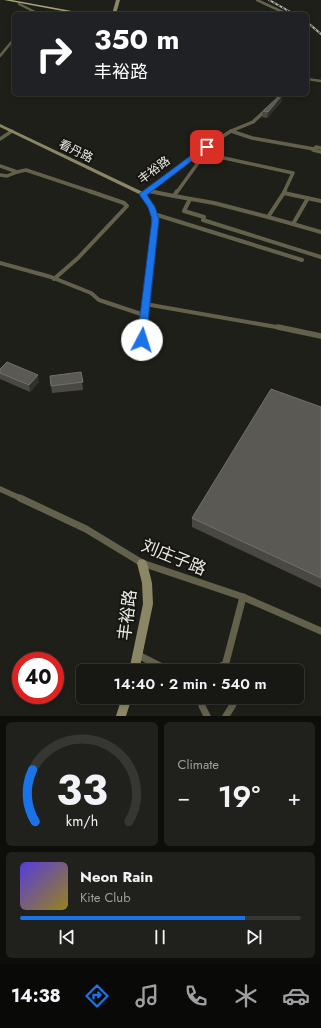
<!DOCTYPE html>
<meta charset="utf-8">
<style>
:root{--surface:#171713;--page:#20201c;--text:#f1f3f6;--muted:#9e9fa0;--line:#363633;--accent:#1a73e8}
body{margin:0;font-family:Jost,"Noto Sans SC",sans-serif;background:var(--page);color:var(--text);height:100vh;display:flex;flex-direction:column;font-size:15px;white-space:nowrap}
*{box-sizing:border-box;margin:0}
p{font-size:13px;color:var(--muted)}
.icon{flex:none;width:22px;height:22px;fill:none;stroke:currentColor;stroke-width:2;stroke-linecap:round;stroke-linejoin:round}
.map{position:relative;height:716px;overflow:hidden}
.details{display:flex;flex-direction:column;gap:6px;padding:6px;background:#0d0d0a;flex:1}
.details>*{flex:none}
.banner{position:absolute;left:12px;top:12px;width:297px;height:84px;border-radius:6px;box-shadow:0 2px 6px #0003,0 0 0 1px var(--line);background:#202124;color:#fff;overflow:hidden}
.speed{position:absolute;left:12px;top:652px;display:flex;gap:8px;font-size:20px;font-weight:700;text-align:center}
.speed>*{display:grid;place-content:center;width:52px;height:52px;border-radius:50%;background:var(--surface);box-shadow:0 2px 6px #0003,0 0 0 1px var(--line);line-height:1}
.speed .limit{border:6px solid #d22;background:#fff;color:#111}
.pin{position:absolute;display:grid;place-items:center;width:34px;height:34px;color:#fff;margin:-17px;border-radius:8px;box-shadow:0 2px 6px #0006}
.me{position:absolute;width:44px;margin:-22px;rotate:5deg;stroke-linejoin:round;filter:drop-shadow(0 0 3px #0008)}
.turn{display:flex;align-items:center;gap:14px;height:84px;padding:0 16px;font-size:18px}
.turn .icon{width:52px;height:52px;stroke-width:2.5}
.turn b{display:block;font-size:28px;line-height:34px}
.big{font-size:30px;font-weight:600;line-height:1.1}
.details .widget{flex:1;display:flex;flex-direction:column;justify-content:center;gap:6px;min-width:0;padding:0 14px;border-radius:6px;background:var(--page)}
.details .dial{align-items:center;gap:0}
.dial svg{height:104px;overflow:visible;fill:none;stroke:var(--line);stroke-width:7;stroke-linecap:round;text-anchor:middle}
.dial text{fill:var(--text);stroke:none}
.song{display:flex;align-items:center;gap:12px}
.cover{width:48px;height:48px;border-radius:6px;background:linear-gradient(135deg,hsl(250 70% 55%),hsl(50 70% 35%))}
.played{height:4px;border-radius:2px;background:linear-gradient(90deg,var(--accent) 80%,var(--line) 80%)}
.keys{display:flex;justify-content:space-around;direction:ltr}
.heat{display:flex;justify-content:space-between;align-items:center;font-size:22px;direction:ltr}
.details .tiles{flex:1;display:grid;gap:6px;grid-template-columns:1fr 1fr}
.widget:last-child{grid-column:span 2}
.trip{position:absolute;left:76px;top:664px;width:228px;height:40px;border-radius:6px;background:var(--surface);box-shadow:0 2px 6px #0003,0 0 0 1px var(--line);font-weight:600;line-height:40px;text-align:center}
.tabs{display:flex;height:64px;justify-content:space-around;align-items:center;background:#090908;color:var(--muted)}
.tabs .icon{width:28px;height:28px}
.tabs .selected{color:var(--accent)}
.tabs b{font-size:18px;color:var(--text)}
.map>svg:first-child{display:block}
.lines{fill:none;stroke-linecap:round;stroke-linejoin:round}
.street-far4{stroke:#63614c;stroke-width:2.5}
.street-far3{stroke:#63614c;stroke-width:3.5}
.street-far2{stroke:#63614c;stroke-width:4}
.street-far1{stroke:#63614c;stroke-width:5.5}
.street{stroke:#63614c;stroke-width:7}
.secondary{fill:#8b8766;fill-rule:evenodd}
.primary{fill:#a9a479;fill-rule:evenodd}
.rail-casing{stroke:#b9b9b4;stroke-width:2}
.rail{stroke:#161510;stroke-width:1;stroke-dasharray:2.5;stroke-linecap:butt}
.wall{fill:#494842}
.shaded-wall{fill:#31302a}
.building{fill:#5a5954;stroke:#71706a}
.route{fill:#1a73e8;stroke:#114b97}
.labels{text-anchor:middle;stroke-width:4;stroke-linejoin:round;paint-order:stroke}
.far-street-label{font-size:12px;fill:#e9e9e5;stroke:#161510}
.near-street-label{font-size:17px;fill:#e9e9e5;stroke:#161510}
</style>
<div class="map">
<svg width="321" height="716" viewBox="0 0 321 716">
<rect width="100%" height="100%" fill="#1f1f19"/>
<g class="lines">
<!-- street-far4 -->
<g class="street-far4">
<polyline points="257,0 287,14"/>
<polyline points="19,4 35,12 33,14"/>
<polyline points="0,56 14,39"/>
<polyline points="307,79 321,81"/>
</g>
<!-- street-far3 -->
<g class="street-far3">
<polyline points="231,131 252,138 314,149 316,147 321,148"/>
<polyline points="0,139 12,131"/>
<polyline points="314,149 313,150 321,152"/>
<polyline points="0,166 17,172 26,170 92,192"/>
<polyline points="0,175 7,176 17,172"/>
<polyline points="147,191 217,140 231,131 253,122 267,109"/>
<polyline points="148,191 155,192"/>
<polyline points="177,192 203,156 215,156 293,173 284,192"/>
</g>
<!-- street-far2 -->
<g class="street-far2">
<polyline points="149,191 174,196"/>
<polyline points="284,193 321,201"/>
<polyline points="174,196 214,203 268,217 285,191"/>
<polyline points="174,196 177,191"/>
<polyline points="190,199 184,211 204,217 203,220 321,257"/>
<polyline points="154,214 302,260"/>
<polyline points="268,217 293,224 308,198"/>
<polyline points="293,224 321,232"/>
<polyline points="0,263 51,277 91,293 99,300 144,315"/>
<polyline points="54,279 78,258 127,206 124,203 89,191"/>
<polyline points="145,304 282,328"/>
</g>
<!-- street-far1 -->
<g class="street-far1">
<polyline points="278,327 321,336"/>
<polyline points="0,489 22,499"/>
</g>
<!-- street -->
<g class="street">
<polyline points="20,498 86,529 142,563 243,597 321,631"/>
<polyline points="138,655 170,671"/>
<polyline points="225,666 243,597"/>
<polyline points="212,671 223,665 230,671"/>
<polyline points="202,697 202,706 207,716"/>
<polyline points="226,716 234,703 235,697"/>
</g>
<!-- secondary -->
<g class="secondary">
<polygon points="116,0 120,0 116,14 112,14"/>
<path d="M0 124 145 193C152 203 157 213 158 225L144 342H142L139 340 152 225C152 214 148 204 141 195L0 127Z"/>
<polygon points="142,559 145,560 147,563 152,583 153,604 139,671 129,671 143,604 142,583 137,563 139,560"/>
<polygon points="122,697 132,697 126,716 116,716"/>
</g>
<!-- primary -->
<polygon class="primary" points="4,0 12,0 88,14 79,14"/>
<!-- rail casing -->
<g class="rail-casing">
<g id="rail">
<polyline points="269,0 294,14"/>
<polyline points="307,22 321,34"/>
</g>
</g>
<!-- rail -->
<use href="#rail" class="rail"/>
</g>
<!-- wall -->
<g class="wall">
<polygon points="282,101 267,118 262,117 263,111"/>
<polygon points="0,369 39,382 30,392 0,379"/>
<polygon points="81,372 83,390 52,393 51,386"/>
<polygon points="321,407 321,588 192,527 192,518"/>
</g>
<!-- shaded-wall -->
<g class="shaded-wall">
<polygon points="282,95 282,101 267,118 268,112"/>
<polygon points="38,375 39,382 30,392 29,385"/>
</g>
<!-- building -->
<g class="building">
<polygon points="280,95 282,95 268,112 263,111"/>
<polygon points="7,362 38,375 29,385 0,373 0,369"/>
<polygon points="81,372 83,382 51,386 50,376"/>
<polygon points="271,389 321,407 321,578 192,518"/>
</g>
<!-- route -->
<polygon class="route" points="205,145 210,147 147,195 155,207 159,219 146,340 145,342 139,342 137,340 152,219 148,207 139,194"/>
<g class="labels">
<!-- far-street labels -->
<g class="far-street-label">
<text transform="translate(76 151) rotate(26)" y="4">看丹路</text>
<text transform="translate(154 170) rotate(-37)" y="4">丰裕路</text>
</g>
<!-- near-street labels -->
<g class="near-street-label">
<text transform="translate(174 557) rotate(22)" y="6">刘庄子路</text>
<text transform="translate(127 615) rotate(-83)" y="6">丰裕路</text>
</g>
</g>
</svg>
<div class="speed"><div class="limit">40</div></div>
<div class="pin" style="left:207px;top:147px;background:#d93025"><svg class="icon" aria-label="arrive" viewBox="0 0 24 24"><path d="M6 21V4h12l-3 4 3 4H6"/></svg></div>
<svg class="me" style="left:142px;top:340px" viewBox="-20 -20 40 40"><circle r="19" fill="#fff"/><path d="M0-13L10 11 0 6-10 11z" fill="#1a73e8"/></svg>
<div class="trip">14:40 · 2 min · 540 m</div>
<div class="banner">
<div class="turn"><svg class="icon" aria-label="right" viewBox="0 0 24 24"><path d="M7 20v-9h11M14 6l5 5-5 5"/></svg><div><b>350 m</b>丰裕路</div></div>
</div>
</div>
<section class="details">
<div class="tiles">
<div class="widget dial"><svg viewBox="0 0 100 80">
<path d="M14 69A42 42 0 1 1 86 69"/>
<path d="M14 69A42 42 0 0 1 12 29" stroke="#1a73e8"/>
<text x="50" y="56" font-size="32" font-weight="700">33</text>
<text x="50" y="72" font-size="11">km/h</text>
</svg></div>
<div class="widget"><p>Climate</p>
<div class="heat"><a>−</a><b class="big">19°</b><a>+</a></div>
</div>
<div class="widget">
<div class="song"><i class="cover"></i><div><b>Neon Rain</b><p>Kite Club</p></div></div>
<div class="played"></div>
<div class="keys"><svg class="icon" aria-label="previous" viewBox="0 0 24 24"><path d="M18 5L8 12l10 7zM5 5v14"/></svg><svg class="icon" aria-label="pause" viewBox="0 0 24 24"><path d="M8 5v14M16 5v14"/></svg><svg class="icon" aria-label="next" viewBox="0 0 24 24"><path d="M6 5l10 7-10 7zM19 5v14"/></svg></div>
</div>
</div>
</section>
<nav class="tabs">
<b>14:38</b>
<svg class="icon selected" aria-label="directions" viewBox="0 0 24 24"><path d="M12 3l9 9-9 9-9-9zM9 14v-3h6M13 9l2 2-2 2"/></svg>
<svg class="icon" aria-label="music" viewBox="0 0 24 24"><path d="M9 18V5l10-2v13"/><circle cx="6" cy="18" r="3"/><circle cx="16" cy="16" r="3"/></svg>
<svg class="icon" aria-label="phone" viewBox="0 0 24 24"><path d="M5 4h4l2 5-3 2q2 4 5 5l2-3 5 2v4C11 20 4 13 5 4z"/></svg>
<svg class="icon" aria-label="climate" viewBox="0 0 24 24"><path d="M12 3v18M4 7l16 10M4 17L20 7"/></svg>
<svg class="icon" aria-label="car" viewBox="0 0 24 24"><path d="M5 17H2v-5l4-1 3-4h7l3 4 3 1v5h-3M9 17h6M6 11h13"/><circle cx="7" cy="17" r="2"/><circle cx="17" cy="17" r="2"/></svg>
</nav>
